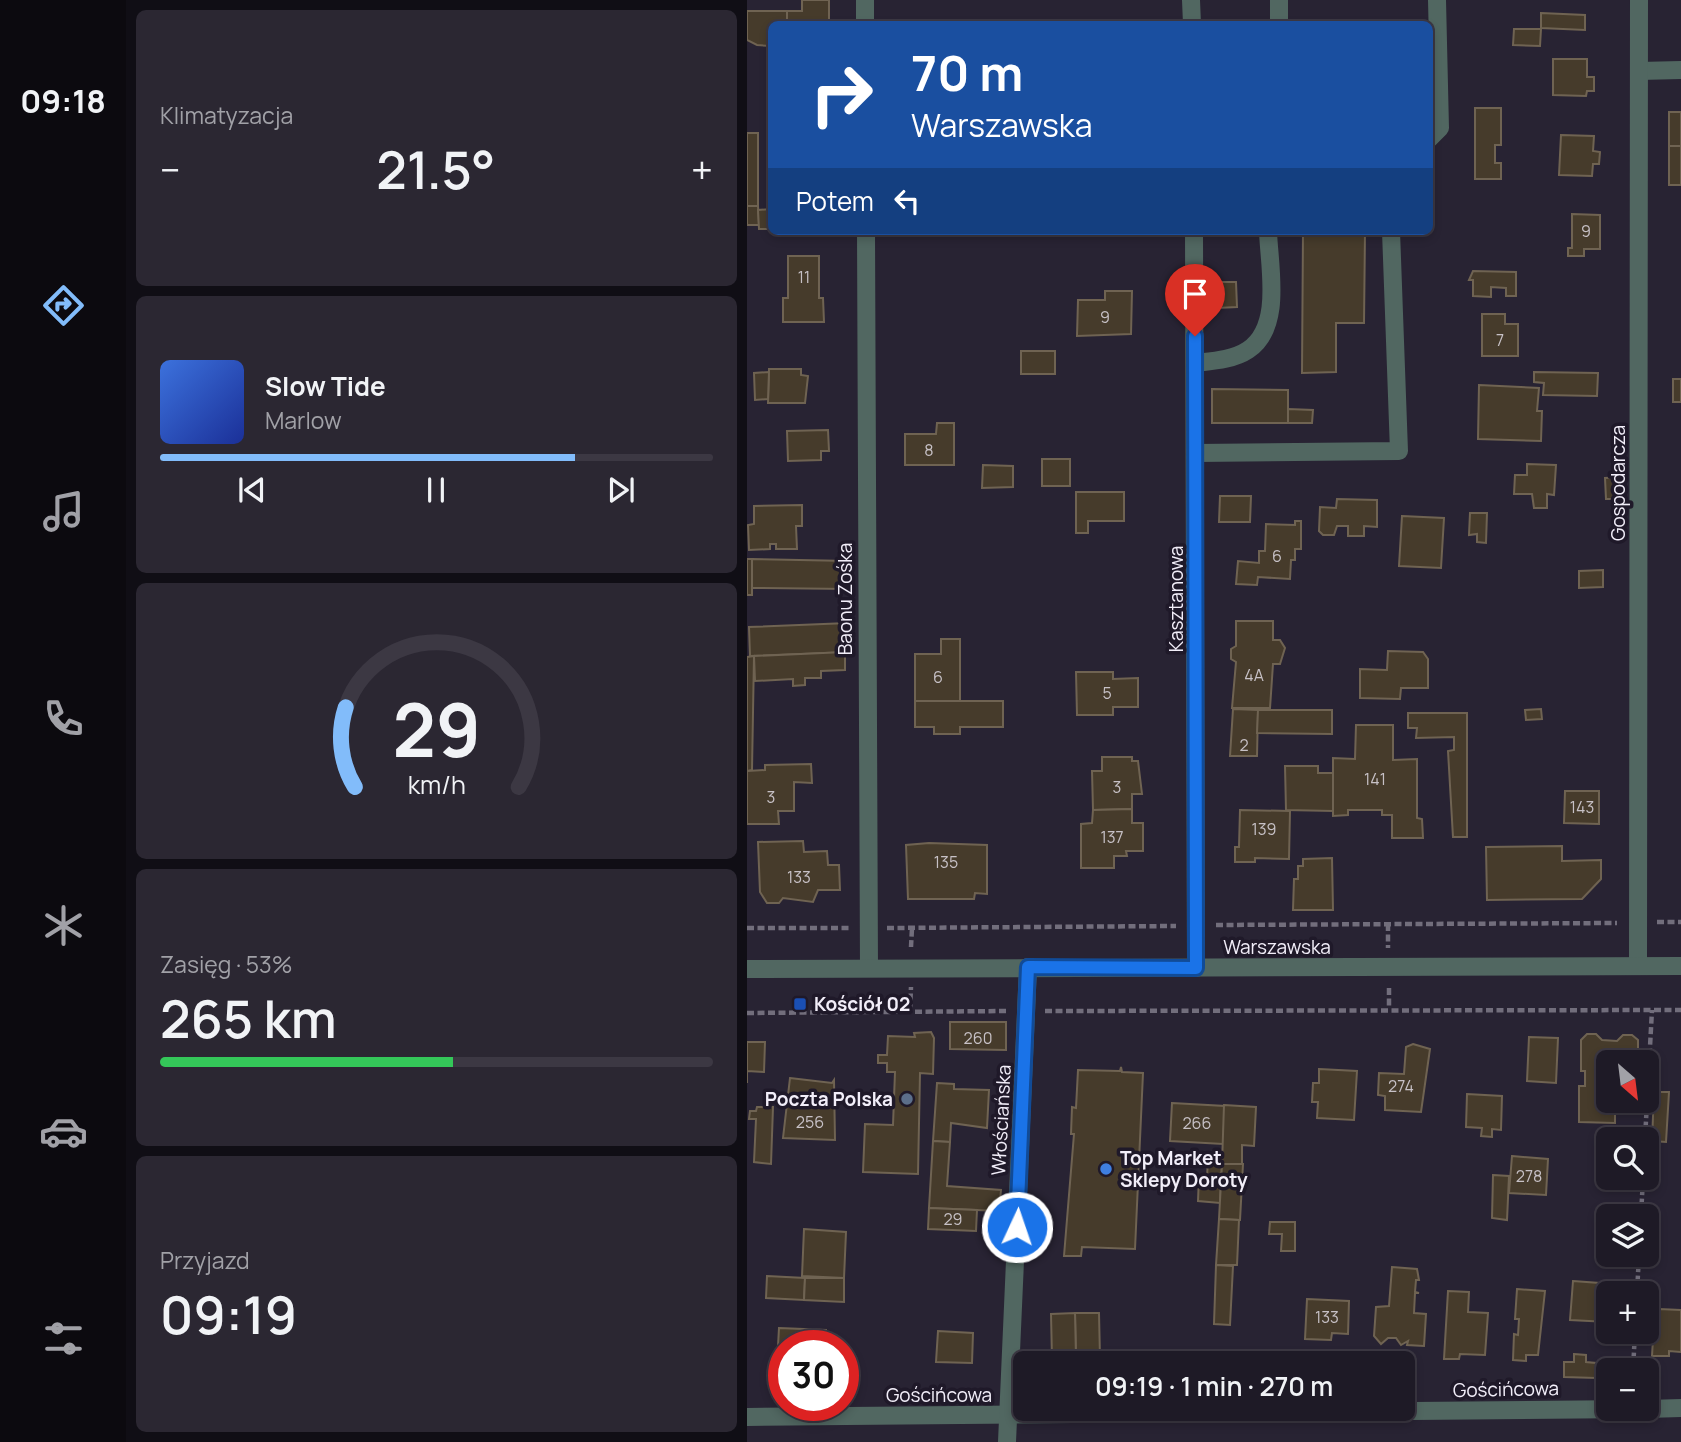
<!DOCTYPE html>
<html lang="pl">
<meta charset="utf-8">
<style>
:root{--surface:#1e1a26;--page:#2b2732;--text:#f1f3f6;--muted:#a1a1a7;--line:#3c3843;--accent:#82bcfa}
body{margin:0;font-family:Manrope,sans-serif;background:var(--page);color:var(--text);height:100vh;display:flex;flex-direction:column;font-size:26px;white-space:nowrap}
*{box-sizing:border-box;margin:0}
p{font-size:23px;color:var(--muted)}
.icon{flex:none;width:38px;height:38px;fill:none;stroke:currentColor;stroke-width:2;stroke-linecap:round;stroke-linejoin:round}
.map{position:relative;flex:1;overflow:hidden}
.drawer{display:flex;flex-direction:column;gap:10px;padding:10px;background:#100e15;width:621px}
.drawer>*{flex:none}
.hud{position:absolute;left:21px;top:21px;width:665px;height:214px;border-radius:10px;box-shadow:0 4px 10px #0003,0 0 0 2px var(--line);background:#1a4fa0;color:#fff;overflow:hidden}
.needle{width:46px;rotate:152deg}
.tools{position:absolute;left:849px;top:1050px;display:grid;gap:14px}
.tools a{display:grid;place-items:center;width:63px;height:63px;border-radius:10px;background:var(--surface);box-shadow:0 4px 10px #0003,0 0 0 2px var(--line);font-size:35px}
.speed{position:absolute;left:21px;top:1330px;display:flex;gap:14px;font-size:35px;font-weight:700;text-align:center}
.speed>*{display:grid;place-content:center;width:91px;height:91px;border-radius:50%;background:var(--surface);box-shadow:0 4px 10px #0003,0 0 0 2px var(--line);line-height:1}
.speed .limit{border:10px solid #d22;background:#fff;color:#111}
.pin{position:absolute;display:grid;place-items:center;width:60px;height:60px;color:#fff;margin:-72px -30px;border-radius:50% 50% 50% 0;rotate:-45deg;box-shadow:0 0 7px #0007}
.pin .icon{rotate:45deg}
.me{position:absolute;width:77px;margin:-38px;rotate:3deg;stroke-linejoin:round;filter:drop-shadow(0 0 5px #0008)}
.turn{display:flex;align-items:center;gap:24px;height:147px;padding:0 28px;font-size:32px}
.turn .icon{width:91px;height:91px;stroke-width:2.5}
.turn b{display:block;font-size:49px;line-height:60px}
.then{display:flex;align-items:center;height:66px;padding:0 28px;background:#0003;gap:14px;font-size:26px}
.big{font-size:52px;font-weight:600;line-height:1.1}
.drawer .card{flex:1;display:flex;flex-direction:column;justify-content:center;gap:10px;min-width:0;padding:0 24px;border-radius:10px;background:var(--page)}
.drawer .dial{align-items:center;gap:0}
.dial svg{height:182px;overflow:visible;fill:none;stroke:var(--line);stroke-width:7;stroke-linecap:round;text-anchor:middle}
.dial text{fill:var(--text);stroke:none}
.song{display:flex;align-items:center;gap:21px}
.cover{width:84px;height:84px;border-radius:10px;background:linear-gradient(135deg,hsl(220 70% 55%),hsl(230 70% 35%))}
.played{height:7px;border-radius:4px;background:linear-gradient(90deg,var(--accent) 75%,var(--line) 75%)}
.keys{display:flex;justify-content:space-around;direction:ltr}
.heat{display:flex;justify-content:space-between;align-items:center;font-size:38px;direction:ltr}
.charge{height:10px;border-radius:5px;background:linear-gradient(90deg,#34c759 53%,var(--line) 0)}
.trip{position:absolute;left:266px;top:1351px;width:402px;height:70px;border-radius:10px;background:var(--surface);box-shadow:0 4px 10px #0003,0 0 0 2px var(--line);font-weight:600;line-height:70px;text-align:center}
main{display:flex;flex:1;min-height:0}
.tabs{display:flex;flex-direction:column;width:126px;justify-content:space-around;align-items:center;background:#0c0a0f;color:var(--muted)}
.tabs .icon{width:49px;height:49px}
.tabs .on{color:var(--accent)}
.tabs b{font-size:32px;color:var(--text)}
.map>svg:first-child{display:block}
.building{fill:#463b2b;stroke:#6f6352;stroke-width:2}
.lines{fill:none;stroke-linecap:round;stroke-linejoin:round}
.path{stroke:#726e7c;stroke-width:4.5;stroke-dasharray:7 3.5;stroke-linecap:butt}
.minor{stroke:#516761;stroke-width:18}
.route-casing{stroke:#114b97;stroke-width:18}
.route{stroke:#1a73e8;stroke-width:12}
.transit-dot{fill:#1a4fb4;stroke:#1f1929;stroke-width:2.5}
.service-dot{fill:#5c6f8a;stroke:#1f1929;stroke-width:2.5}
.shop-dot{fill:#3f7fe0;stroke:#1f1929;stroke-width:2.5}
.labels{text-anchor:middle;stroke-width:7;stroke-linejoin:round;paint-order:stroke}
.number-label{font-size:16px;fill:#c7c1c6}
.street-label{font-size:19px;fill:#f2eef9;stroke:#1f1929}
.poi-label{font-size:19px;font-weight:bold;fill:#f2eef9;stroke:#1f1929;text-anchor:start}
</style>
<main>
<nav class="tabs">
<b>09:18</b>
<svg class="icon on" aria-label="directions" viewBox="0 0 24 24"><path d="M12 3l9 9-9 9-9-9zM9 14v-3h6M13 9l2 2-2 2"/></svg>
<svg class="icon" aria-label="music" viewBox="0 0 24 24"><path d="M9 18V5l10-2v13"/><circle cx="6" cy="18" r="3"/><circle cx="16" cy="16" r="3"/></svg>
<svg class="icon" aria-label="phone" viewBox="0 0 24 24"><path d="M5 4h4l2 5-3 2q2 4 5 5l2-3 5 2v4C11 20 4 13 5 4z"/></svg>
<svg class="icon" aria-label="climate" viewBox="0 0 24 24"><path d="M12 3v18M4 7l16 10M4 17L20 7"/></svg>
<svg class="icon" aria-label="car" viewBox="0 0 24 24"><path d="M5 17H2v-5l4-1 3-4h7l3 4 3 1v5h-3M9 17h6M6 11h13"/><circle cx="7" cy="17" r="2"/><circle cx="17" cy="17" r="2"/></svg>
<svg class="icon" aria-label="filters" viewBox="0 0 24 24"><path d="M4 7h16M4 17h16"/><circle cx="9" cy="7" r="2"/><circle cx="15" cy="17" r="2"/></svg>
</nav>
<section class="drawer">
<div class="card"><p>Klimatyzacja</p>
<div class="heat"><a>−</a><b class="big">21.5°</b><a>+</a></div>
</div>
<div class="card">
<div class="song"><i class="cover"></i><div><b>Slow Tide</b><p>Marlow</p></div></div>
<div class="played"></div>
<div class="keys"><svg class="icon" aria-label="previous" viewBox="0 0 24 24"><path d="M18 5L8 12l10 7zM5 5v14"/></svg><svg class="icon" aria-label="pause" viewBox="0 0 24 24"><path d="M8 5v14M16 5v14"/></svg><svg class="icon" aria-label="next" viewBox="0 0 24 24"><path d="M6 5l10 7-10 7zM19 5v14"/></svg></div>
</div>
<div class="card dial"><svg viewBox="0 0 100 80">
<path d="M14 69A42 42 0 1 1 86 69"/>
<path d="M14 69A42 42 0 0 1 10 34" stroke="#82bcfa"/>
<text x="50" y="56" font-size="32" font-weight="700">29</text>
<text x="50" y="72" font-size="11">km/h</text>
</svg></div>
<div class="card"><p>Zasięg · 53%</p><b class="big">265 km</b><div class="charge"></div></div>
<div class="card"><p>Przyjazd</p><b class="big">09:19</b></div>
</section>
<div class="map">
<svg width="934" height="1442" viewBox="0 0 934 1442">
<rect width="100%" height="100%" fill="#282333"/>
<!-- building -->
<g class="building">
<polygon points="55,0 82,0 82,24 40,24 40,11 55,11"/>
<polygon points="0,11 40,11 40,24 24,24 23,46 10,45 0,40"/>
<polygon points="794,13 838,15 838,30 794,28"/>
<polygon points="767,29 794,29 793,46 766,45"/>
<polygon points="806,59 840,59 840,77 847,77 847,91 840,91 839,96 806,95"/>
<polygon points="728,108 754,108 754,145 748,145 748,163 754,163 754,179 728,179"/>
<rect x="922" y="112" width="12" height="34"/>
<rect x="0" y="133" width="11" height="73"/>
<polygon points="814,135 847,136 846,151 853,152 852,164 846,164 845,176 812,175"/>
<rect x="922" y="146" width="12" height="39"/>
<polygon points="0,206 11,206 12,225 0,225"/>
<polygon points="24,209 24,229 12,229 11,210"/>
<polygon points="825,214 853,215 853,249 837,249 837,256 821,256 821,248 825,248"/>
<polygon points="556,231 618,231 617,323 589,323 589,372 555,373"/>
<polygon points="41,256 72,256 72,298 76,298 77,322 36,322 36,298 41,298"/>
<polygon points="726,271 769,272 769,296 759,296 759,288 744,287 744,297 726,296 726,280 722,280"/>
<polygon points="470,282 489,282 490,307 470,308"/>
<polygon points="358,291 385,291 384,334 330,336 331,300 358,300"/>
<polygon points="735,314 758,314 758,324 771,324 771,356 735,356"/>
<rect x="274" y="351" width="34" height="23"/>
<polygon points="22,369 54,369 54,375 61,376 58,403 21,403"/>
<polygon points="22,372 21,399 8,400 7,373"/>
<polygon points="787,372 851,373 850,396 796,395 797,383 787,382"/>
<rect x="926" y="379" width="8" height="23"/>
<polygon points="732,385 792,388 790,411 795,411 794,441 731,439"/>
<polygon points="465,389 541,390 541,423 465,423"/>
<polygon points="541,409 566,410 565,423 541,423"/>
<polygon points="190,423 207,423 207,465 158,465 158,434 189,434"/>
<polygon points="81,430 82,451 74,451 74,460 41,461 40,431"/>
<rect x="295" y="459" width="28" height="27"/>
<polygon points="780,464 809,465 807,495 800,494 800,508 787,508 785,494 767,494 768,475 780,475"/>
<polygon points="236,465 266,466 266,487 235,488"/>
<polygon points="875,477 876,499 859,499 858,478"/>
<polygon points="329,492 377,492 377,521 341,521 341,533 329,533"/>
<polygon points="473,496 504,496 503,522 472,522"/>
<polygon points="590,499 630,500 630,527 617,526 617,536 601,536 601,526 590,526 587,535 576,535 572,531 573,507 589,508"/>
<polygon points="55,505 55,526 49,526 50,549 29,549 29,544 23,544 23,549 2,550 1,525 7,524 7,506"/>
<polygon points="723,513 740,513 739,543 730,542 730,534 722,535"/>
<polygon points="655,516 697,518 694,568 652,566"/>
<polygon points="548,521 554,521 554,549 548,549 548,560 544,560 543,579 511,577 510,585 489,584 491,561 512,563 512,551 518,551 519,524 548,525"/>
<rect x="0" y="559" width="5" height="36"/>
<polygon points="5,559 102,561 102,589 5,588"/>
<polygon points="856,570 856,587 832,588 832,571"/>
<polygon points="103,621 103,652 3,656 2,627 101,623"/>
<polygon points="489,621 526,621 526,640 533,640 538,648 533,664 526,664 523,708 485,708 489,662 484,659 484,649 489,646"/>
<polygon points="194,639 213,639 213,701 168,701 168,654 194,654"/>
<polygon points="641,651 676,652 681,659 681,688 654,688 653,699 613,698 613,669 640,670"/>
<polygon points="98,652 98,670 74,671 74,678 58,678 58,685 46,686 46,679 8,681 7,656"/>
<polygon points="7,656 5,770 0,771 0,657"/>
<polygon points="329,672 366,672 366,679 391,678 391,707 366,707 366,715 330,715"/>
<polygon points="168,701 256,701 256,727 213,727 213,734 187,734 187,727 168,727"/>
<polygon points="486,709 511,710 510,756 483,756"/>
<polygon points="794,709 795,719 779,720 778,710"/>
<polygon points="511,710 585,710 585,734 510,733"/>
<polygon points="661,713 720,713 720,837 706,837 701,751 707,750 707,737 669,738 670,728 661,728"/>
<polygon points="609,725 646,725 646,760 670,759 670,818 675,819 676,838 645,838 645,815 635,815 635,810 601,810 601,815 586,816 586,758 608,759"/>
<polygon points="355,757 385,757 385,761 391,761 395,794 385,794 385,809 346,810 345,771 355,771"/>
<polygon points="64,764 65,783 47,782 47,811 31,811 32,824 0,824 0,771 18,770 18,765"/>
<polygon points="538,766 571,766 571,773 586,773 586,811 539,810"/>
<polygon points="818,791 852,791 852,824 817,823"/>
<polygon points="385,809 385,823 396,823 396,851 379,851 380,856 367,856 367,868 334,868 334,824 345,823 346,810"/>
<polygon points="493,810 543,811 542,859 508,858 508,862 488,862 488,847 492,847"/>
<polygon points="56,841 57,852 80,851 81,865 92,865 93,890 71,890 66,902 36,898 32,903 20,903 13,892 11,842"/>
<polygon points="182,843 240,845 240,894 228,893 227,899 161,899 159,845"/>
<polygon points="815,846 815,861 854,860 854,879 835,899 740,900 739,847"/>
<polygon points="585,858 586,910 546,910 547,879 551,879 551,866 556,866 556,859"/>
<polygon points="203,1022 259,1022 259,1050 203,1049"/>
<polygon points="184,1032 187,1038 186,1074 173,1073 171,1174 116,1172 118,1124 146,1125 148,1072 140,1072 140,1063 131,1063 131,1055 140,1055 141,1036 168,1037 167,1033"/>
<polygon points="840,1034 849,1034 855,1040 870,1041 876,1035 885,1035 891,1040 891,1062 861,1062 861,1101 876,1101 876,1104 868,1104 868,1123 832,1122 832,1086 838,1086 838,1071 834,1071 834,1040"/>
<polygon points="782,1037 811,1038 809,1083 780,1081"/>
<polygon points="0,1042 18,1042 17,1072 0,1071 0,1083"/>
<polygon points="666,1044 683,1049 674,1112 638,1110 638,1096 631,1095 632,1073 657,1074 659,1047"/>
<polygon points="374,1067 375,1072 396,1073 388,1249 335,1247 334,1256 317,1256 327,1134 324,1134 325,1107 329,1108 331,1070 373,1071"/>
<polygon points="572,1069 610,1071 607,1120 570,1118 571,1102 565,1102 566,1083 572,1083"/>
<polygon points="43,1078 85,1083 87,1080 88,1140 36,1138"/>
<polygon points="190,1083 207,1084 207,1089 242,1090 240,1128 204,1123 203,1142 186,1141"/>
<polygon points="907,1092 922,1092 919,1142 905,1141"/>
<polygon points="720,1094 755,1096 754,1130 745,1129 745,1137 734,1136 735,1128 719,1127"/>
<polygon points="425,1103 478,1106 476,1144 423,1141"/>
<polygon points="477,1105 509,1107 507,1146 495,1145 495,1165 475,1164"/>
<polygon points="10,1107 26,1107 24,1164 7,1162 9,1119 2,1119 3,1111 9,1111"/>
<polygon points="186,1141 203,1142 200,1186 254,1190 252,1211 182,1208"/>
<polygon points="765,1156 801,1159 799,1195 762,1193"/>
<polygon points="461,1161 475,1162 473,1203 451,1201 452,1176 460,1176"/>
<polygon points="475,1164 496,1164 493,1220 472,1219"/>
<polygon points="746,1175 762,1176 760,1220 745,1218"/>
<polygon points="182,1208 230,1210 229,1231 181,1229"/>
<polygon points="472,1219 492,1220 490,1265 469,1265"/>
<polygon points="523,1222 548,1222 548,1251 534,1251 535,1234 522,1234"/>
<polygon points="57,1229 99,1232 97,1278 55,1276"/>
<polygon points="469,1265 486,1266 483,1325 467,1324"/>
<polygon points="645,1267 670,1269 672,1280 669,1280 668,1292 672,1293 668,1293 667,1313 679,1314 677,1346 660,1345 661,1341 654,1345 649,1338 641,1338 634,1344 627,1336 629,1307 642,1306"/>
<polygon points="20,1276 58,1278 57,1300 19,1298"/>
<polygon points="58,1278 97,1278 97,1302 57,1300"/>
<polygon points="826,1281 866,1284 865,1293 861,1293 861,1322 823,1320"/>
<polygon points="770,1289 798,1291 791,1355 779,1355 779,1361 766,1360 767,1334 771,1335 772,1319 768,1319"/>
<polygon points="701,1291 722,1292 721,1312 741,1313 738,1355 713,1354 712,1359 697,1359"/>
<polygon points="560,1299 602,1301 601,1334 585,1333 584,1340 558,1339"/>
<polygon points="912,1309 934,1310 934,1352 922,1351 922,1356 905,1356 907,1322 911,1322"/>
<polygon points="328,1313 352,1313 353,1358 329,1358"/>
<polygon points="328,1313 329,1358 305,1359 304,1314"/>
<polygon points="32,1328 56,1329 55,1346 37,1346 37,1382 29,1382"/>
<polygon points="56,1329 79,1330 78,1346 55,1346"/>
<polygon points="191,1331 226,1333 225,1363 189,1362"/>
<polygon points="827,1354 839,1355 839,1362 849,1363 849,1378 817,1377 817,1362 827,1362"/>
</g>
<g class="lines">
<!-- path -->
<g class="path">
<polyline points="910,922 934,922"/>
<polyline points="641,924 641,948"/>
<polyline points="469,925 870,923"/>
<polyline points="0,928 103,928"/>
<polyline points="140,928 429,926"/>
<polyline points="164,947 165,928"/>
<polyline points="642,988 642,1009"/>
<polyline points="163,1011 164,987"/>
<polyline points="298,1011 934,1010"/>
<polyline points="0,1013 261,1011"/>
<polyline points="898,1139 905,1010"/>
<polyline points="894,1216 896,1178"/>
<polyline points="890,1293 892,1255"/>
<polyline points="886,1370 888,1332"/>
</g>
<!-- minor -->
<g class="minor">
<polyline points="118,0 118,24"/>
<polyline points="444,0 445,24"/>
<polyline points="532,0 532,24"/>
<polyline points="892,71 934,70"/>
<polyline points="682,139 693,128 690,0"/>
<polyline points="119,231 122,968"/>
<polyline points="447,231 449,968"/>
<path d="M448 363C465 361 486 360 501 350 536 327 522 266 521 231"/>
<polyline points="449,453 652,451 644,231"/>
<polyline points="891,966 892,0"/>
<polyline points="0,969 934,966"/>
<polyline points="900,1409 934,1408"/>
<polyline points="0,1417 888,1409"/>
<polyline points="260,1442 281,967"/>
</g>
</g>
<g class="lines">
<!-- route casing -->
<g class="route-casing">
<polyline id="route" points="270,1227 281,967 449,968 448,336"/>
</g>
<!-- route -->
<use href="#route" class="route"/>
</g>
<!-- markers -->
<rect class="transit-dot" x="46" y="997" width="14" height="14" rx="3.5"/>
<circle class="service-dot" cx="160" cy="1099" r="7"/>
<circle class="shop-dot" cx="359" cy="1169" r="7"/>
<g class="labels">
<!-- number labels -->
<g class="number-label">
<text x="839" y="237">9</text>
<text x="57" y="283">11</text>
<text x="358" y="323">9</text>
<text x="753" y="346">7</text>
<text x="182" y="456">8</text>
<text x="530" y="562">6</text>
<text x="507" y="681">4A</text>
<text x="191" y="683">6</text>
<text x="360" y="699">5</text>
<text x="497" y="751">2</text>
<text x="628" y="785">141</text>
<text x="370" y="793">3</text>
<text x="24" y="803">3</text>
<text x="835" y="813">143</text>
<text x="517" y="835">139</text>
<text x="365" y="843">137</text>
<text x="199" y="868">135</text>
<text x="52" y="883">133</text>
<text x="231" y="1044">260</text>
<text x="654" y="1092">274</text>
<text x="63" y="1128">256</text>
<text x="450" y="1129">266</text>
<text x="782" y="1182">278</text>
<text x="206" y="1225">29</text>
<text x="580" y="1323">133</text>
</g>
<!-- street labels -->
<g class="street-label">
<text transform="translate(871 483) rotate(-90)" y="7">Gospodarcza</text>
<text transform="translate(98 599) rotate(-90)" y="7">Baonu Zośka</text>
<text transform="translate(429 599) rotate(-90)" y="7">Kasztanowa</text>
<text x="530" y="954">Warszawska</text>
<text transform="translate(254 1120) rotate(-87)" y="7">Włościańska</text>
<text transform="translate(759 1389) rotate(-1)" y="7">Gościńcowa</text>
<text x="192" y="1402">Gościńcowa</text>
</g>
<!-- poi labels -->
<g class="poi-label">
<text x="67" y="1011">Kościół 02</text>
<text x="146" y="1106" text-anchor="end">Poczta Polska</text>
<text x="373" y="1165">Top Market<tspan x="373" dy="22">Sklepy Doroty</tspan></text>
</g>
</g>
</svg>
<div class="tools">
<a><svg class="needle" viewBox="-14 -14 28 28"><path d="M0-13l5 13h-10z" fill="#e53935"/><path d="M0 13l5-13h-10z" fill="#a1a1a7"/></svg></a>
<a><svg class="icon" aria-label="search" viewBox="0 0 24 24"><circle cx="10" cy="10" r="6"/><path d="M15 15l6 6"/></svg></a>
<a><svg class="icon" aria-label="layers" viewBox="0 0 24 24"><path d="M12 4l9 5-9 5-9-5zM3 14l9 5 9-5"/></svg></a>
<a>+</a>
<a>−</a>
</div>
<div class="speed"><div class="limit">30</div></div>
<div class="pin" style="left:448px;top:336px;background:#d93025"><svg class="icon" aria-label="arrive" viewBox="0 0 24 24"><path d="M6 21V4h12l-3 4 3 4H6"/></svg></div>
<svg class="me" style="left:270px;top:1227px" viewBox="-20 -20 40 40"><circle r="17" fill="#1a73e8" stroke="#fff" stroke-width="3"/><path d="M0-11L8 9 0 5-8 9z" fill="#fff"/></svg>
<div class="trip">09:19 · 1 min · 270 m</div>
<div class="hud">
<div class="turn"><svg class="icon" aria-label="right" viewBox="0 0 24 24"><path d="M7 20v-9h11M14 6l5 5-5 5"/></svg><div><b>70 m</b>Warszawska</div></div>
<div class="then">Potem<svg class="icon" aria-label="left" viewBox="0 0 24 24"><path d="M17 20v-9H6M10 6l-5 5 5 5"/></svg></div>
</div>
</div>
</main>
